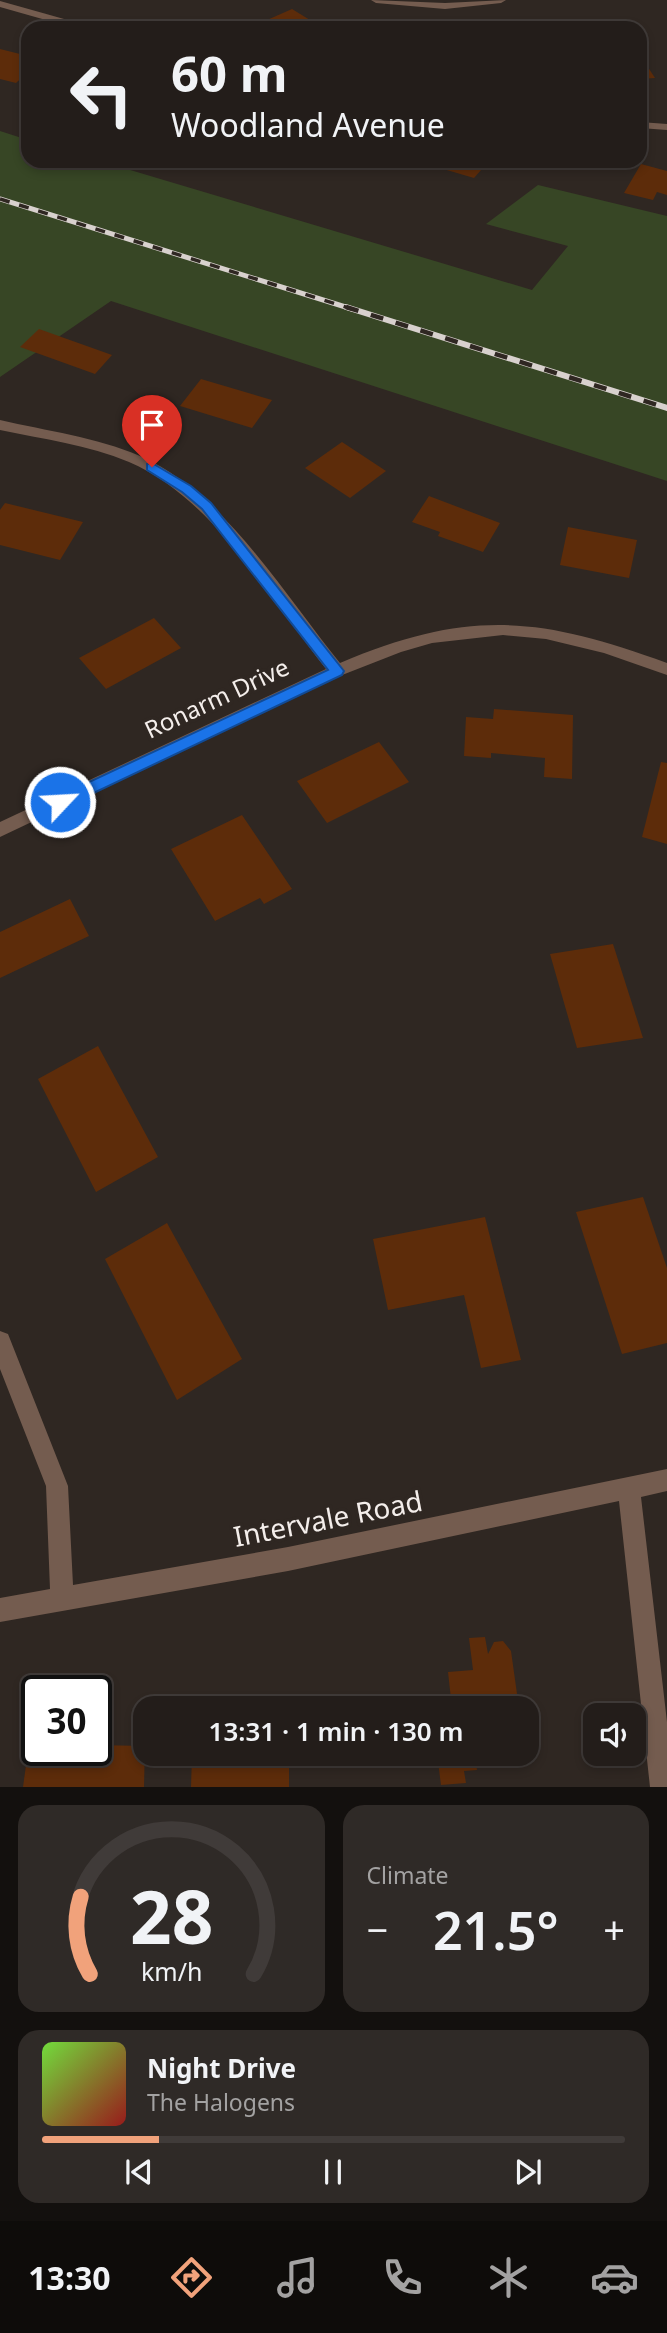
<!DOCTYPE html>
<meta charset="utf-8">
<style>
:root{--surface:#231d1a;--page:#2f2a27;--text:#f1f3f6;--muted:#a3a2a2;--line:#403b39;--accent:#f1a27b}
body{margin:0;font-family:"Noto Sans",sans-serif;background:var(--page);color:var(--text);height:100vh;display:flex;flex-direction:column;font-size:26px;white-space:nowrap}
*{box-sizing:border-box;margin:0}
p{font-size:23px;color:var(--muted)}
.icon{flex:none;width:38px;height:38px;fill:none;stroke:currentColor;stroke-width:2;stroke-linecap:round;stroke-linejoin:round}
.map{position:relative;height:1787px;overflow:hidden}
.panel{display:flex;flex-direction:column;gap:18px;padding:18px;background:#13100e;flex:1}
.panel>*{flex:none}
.guide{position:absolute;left:21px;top:21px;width:626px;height:147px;border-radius:21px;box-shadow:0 4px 10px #0003,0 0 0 2px var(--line);background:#231d1a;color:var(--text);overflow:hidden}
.fabs{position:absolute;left:583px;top:1703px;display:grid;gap:14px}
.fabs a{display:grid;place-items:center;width:63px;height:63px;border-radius:14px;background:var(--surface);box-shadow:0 4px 10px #0003,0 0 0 2px var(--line);font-size:35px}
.speed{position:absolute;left:21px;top:1675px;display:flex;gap:14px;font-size:35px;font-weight:700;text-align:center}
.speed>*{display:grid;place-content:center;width:91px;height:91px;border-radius:50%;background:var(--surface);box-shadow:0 4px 10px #0003,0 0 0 2px var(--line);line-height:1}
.speed .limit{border:4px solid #111;border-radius:10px;background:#fff;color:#111}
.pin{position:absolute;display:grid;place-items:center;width:60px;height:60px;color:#fff;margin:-72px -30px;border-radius:50% 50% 50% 0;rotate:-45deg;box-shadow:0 0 7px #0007}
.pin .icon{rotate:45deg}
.me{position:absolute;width:77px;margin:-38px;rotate:65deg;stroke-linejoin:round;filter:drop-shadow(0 0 5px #0008)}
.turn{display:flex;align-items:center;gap:24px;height:147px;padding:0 35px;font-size:32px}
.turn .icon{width:91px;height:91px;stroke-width:2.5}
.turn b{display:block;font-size:49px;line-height:60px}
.big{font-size:52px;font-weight:600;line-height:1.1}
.panel .widget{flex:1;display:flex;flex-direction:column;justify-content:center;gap:10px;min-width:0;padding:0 24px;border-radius:21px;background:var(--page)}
.panel .dial{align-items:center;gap:0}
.dial svg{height:182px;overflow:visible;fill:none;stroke:var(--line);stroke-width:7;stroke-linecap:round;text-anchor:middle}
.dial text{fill:var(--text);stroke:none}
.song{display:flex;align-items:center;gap:21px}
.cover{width:84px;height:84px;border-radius:10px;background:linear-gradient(135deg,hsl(100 70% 55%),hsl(0 70% 35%))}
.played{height:7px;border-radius:4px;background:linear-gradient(90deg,var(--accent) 20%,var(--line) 20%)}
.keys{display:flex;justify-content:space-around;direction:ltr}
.heat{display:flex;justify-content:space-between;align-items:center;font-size:38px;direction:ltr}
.panel .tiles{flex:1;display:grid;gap:18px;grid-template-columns:1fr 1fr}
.widget:last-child{grid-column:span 2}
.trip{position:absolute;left:133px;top:1696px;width:406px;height:70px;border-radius:21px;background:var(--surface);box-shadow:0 4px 10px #0003,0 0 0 2px var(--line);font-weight:600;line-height:70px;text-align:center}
.dock{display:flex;height:112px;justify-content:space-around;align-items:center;background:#0e0c0a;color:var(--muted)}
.dock .icon{width:49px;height:49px}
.dock .active{color:var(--accent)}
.dock b{font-size:32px;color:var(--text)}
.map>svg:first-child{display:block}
.green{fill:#374625}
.building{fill:#5d2c0a}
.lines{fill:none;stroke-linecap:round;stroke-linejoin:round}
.minor{fill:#745c4f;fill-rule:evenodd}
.rail-far1-casing{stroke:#d8d1ce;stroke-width:5}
.rail-casing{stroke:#d8d1ce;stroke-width:6}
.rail-far1{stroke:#2f2722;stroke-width:3.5;stroke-dasharray:10;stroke-linecap:butt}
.rail{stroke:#2f2722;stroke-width:4.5;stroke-dasharray:13;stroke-linecap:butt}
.route{fill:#1a73e8;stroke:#114b97;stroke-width:2}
.labels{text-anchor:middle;stroke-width:7;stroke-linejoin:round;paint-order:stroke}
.street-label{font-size:24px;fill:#f4eeeb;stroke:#2f2722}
.near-street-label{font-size:28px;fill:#f4eeeb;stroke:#2f2722}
</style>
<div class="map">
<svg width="667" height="1787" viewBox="0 0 667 1787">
<rect width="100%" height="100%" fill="#2f2722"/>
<!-- green -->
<polygon class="green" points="0,131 28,140 28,161 100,161 532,290 568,246 486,224 538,185 667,216 667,481 111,301 0,377"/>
<!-- building -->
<g class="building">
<polygon points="292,9 323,28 265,28 258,24"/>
<polygon points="0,49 28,56 28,72 16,83 0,79"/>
<polygon points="640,55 655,78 640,79"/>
<polygon points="249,161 287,161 282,169"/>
<polygon points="437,161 489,161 474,178 433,166"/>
<polygon points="641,164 667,171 667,195 657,192 653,200 624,193"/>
<polygon points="39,329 112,355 95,374 20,347"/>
<polygon points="201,379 272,400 252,428 180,406"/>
<polygon points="342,442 386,471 350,498 305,468"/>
<polygon points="429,496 500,523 483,552 438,536 440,532 412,522"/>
<polygon points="5,503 83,522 60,560 0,545 0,510"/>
<polygon points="568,527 637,540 629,578 560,565"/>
<polygon points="154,618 181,648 106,689 79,658"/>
<polygon points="494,709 573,715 572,779 544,777 545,758 491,753 491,758 464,756 466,717 493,719"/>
<polygon points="379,742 409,782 327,823 297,781"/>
<polygon points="661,762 667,763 667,844 642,837"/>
<polygon points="242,815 292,889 264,904 260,898 215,921 171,849"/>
<polygon points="70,899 89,936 0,978 0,932"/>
<polygon points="613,944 643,1038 577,1048 550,954"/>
<polygon points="98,1046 158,1157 96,1192 38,1079"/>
<polygon points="643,1197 667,1268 667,1343 622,1354 576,1212"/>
<polygon points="485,1217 521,1360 481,1368 464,1295 388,1310 373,1239"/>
<polygon points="167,1223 242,1359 177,1400 105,1259"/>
<polygon points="485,1637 488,1654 494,1642 503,1641 511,1651 519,1708 452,1708 448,1672 473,1670 469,1638"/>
<polygon points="29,1744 37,1744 37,1750 96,1750 96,1745 145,1746 144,1787 23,1787"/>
<polygon points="192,1754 289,1754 289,1787 191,1787"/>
<polygon points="437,1754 475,1754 477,1770 464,1771 466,1783 441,1785"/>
</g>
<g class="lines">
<!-- minor -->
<g class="minor">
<polygon points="371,0 445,3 506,0 501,3 445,9 376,3"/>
<polygon points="0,1 89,26 90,28 74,28 0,7"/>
<polygon points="640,122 667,124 667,130 640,128"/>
<path d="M0 420C47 431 96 437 140 456 223 492 284 594 340 663 468 609 539 616 667 663V675L604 653 546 639 503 635 432 643 401 652 337 677 0 837V822L326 669C272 600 212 497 129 462 88 445 43 439 0 430Z"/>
<polygon points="0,1331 8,1334 68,1486 73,1585 288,1547 667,1469 667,1491 641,1497 667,1722 667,1787 650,1787 619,1501 288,1571 0,1622 0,1598 50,1589 46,1486 0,1369"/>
</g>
<!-- rail-far1 casing -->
<g class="rail-far1-casing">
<polyline id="rail-far1" points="0,199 352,309"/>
</g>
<!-- rail casing -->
<g class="rail-casing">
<polyline id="rail" points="346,307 667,408"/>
</g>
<!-- rail-far1 -->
<use href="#rail-far1" class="rail-far1"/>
<!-- rail -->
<use href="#rail" class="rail"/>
</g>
<!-- route -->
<polygon class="route" points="152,463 191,486 211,503 344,671 342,675 60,809 53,802 55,798 328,670 202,509 182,492 147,470 147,464"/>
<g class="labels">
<!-- street labels -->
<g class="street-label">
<text transform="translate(217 699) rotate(-25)" y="8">Ronarm Drive</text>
</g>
<!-- near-street labels -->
<g class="near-street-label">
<text transform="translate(328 1519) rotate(-11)" y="10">Intervale Road</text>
</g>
</g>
</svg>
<div class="fabs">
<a><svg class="icon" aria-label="sound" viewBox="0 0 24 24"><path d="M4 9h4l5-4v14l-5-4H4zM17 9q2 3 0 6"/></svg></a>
</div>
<div class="speed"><div class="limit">30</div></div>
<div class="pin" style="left:152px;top:467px;background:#d93025"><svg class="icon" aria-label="arrive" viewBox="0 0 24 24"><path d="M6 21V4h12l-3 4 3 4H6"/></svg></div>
<svg class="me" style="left:60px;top:802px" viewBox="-20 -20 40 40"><circle r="17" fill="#1a73e8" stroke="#fff" stroke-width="3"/><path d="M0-11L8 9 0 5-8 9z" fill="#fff"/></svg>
<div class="trip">13:31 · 1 min · 130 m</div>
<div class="guide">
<div class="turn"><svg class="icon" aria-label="left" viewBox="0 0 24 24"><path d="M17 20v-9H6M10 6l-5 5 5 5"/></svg><div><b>60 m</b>Woodland Avenue</div></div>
</div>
</div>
<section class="panel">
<div class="tiles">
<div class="widget dial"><svg viewBox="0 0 100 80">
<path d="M14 69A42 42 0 1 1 86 69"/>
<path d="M14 69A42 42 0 0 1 10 35" stroke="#f1a27b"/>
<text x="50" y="56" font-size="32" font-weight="700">28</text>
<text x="50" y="72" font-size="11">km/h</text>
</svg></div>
<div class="widget"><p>Climate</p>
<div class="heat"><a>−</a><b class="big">21.5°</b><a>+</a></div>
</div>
<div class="widget">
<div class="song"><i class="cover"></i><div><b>Night Drive</b><p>The Halogens</p></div></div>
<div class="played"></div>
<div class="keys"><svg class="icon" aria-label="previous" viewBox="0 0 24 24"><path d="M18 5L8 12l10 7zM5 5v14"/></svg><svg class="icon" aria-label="pause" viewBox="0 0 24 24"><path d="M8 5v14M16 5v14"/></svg><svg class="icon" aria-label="next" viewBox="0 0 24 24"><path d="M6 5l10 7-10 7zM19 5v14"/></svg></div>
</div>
</div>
</section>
<nav class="dock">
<b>13:30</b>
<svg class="icon active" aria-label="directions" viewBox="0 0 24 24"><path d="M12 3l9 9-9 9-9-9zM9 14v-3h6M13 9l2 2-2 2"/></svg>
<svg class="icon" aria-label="music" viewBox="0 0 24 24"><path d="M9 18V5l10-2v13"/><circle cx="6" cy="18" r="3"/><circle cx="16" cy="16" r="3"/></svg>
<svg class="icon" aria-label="phone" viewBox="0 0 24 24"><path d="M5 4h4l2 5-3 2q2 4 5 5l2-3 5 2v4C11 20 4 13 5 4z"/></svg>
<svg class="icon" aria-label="climate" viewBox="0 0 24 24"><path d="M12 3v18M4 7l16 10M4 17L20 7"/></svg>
<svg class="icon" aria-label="car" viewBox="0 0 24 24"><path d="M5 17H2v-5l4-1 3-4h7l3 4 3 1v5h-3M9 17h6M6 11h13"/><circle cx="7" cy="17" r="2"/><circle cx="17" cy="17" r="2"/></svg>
</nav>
